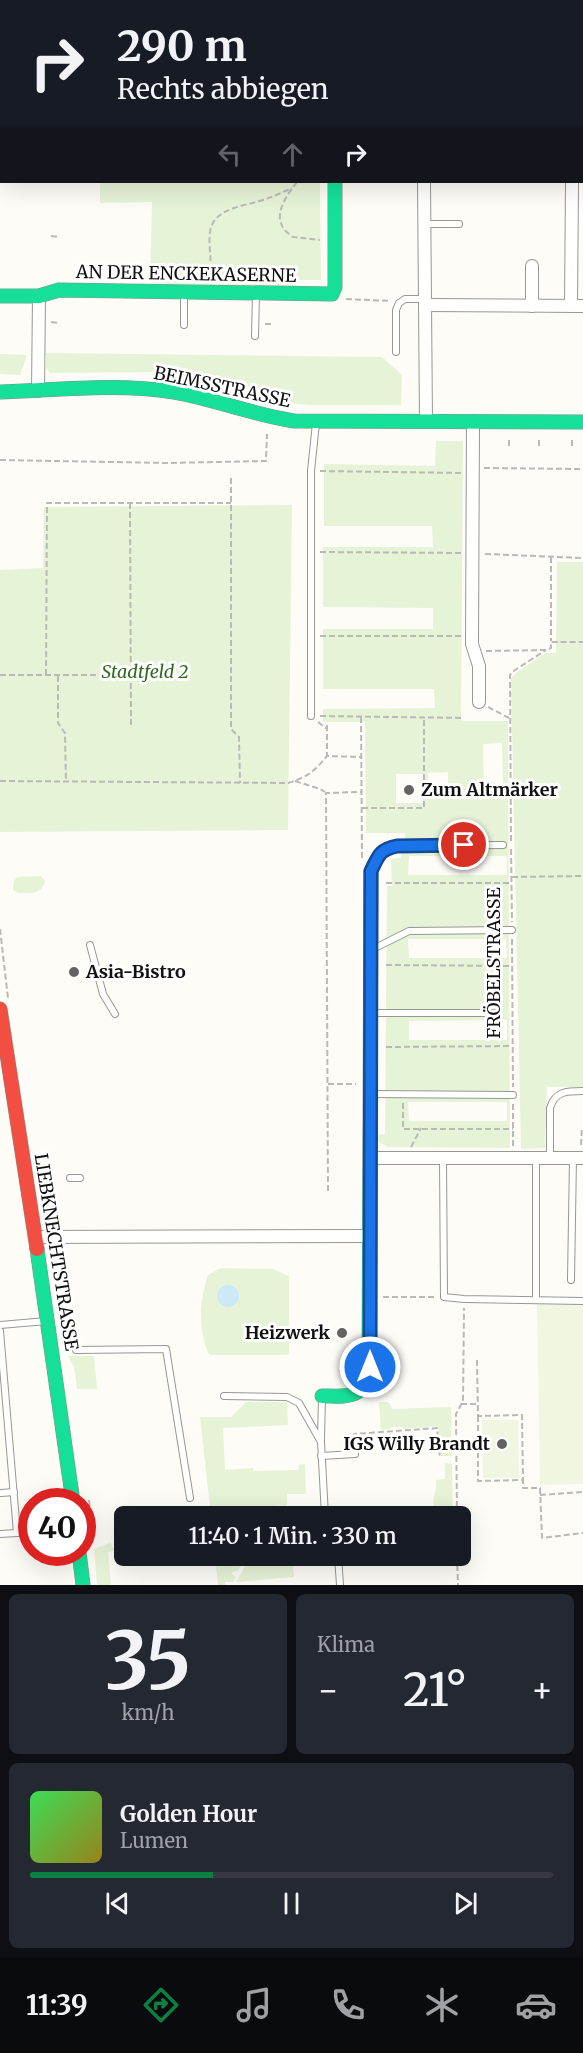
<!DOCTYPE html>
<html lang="de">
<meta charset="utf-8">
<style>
:root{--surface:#171b24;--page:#242831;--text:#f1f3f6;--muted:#9ea1a6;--line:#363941;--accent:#0b8043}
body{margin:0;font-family:Merriweather,serif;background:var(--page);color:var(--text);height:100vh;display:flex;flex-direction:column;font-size:22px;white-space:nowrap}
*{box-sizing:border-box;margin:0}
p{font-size:20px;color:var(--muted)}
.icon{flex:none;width:33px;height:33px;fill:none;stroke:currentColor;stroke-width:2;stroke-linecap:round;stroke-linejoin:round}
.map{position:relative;height:1585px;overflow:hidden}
.drawer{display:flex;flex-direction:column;gap:9px;padding:9px;background:#0d0f14;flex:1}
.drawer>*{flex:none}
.top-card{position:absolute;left:0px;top:0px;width:584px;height:183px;box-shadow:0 6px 24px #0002;background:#171b24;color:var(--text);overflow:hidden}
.speed{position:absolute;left:18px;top:1488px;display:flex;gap:12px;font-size:30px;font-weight:700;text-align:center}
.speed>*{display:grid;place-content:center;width:78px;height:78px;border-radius:50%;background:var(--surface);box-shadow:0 6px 24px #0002;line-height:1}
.speed .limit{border:9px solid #d22;background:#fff;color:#111}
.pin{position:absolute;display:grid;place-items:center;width:51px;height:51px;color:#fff;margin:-26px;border:3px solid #fff;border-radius:50%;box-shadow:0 2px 6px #0007}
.me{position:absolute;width:66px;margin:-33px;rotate:0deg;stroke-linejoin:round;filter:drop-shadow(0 0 4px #0008)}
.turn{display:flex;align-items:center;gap:21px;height:126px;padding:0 18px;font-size:27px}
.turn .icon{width:78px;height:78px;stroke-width:2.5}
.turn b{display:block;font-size:42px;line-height:51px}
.lanes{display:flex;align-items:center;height:57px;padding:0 18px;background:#0003;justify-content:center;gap:30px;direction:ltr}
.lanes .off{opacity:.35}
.big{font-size:45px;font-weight:600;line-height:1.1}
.drawer .widget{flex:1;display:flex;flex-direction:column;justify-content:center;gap:9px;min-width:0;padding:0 21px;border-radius:9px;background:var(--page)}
.drawer .dial{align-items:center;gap:0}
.dial b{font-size:78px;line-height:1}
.song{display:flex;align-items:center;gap:18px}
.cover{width:72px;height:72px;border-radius:9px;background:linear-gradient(135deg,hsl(130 70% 55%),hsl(50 70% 35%))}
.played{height:6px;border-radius:3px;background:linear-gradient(90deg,var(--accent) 35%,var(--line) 35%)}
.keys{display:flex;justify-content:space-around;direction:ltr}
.heat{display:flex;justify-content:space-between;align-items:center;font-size:33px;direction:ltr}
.drawer .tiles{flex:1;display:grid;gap:9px;grid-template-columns:1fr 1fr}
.widget:last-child{grid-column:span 2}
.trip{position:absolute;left:114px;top:1506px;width:357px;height:60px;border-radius:9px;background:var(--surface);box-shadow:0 6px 24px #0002;font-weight:600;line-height:60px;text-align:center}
.dock{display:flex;height:96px;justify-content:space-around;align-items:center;background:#090b0e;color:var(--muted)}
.dock .icon{width:42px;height:42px}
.dock .on{color:var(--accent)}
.dock b{font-size:27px;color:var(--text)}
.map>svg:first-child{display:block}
.green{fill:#e7f3d7;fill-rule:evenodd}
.pitch{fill:#f0f6e1}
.water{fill:#cde8f7}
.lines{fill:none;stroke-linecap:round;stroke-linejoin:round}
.lane-casing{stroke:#979795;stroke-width:8}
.street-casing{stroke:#979795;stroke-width:14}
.fast-casing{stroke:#8e8d8b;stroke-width:15}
.jam-casing{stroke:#8e8d8b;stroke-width:15}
.path{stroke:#b9b9b8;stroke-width:2;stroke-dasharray:6 3;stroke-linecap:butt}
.lane{stroke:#fffffe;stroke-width:6}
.street{stroke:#fffffe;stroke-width:12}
.fast{stroke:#16e098;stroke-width:14}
.jam{stroke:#f24e42;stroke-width:14}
.route-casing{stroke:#114b97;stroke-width:15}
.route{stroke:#1a73e8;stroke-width:10}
.poi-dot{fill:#646362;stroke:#fff;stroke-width:2}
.labels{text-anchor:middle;stroke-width:6;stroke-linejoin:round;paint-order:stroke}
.street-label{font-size:18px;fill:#111;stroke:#fff}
.park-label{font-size:18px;font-style:italic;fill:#2f6b1f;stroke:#fff}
.poi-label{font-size:18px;font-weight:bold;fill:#111;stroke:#fff;text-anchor:start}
</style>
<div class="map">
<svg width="583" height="1585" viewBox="0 0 583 1585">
<rect width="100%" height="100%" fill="#fdfcf7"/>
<!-- green -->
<g class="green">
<polygon points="100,182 320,182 321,280 297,280 297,288 150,283 152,202 100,203"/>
<polygon points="46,353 382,357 402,375 401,405 309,405 285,403 157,372 50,373 46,368"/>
<polygon points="0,354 27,355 20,375 0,374"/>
<path d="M436 441H463L461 721H508L510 1148 388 1147 376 1141V1135L385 1134 387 886H392L391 859 401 858 402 849H427L428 841H405V833H366L365 722H323V709L435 708 434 689H323V629H433V608L323 607V547H433L432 526H324V464L435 466ZM502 743 503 783H484L483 744ZM448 772V795H428V773ZM396 774H423V803H396ZM409 856H507V875H408ZM408 939H506L507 958H409ZM507 1020V1040H409V1021ZM408 1102H507V1121H409Z"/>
<polygon points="292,505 288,830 0,832 0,570 43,568 44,507"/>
<polygon points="557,562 583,562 583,1087 547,1087 545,1148 521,1149 511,679 516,673 545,653 556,653"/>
<path d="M41 876 45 881C42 895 30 893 18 893L13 890 14 881 17 877Z"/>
<path d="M221 1268 273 1269 289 1276V1353L287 1355H210L208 1353C198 1326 199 1303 208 1275Z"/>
<polygon points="68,1356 94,1356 97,1389 77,1389 74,1367"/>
<polygon points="246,1402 287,1402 288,1425 223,1428 225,1470 253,1468 253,1471 298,1470 299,1465 305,1464 306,1494 287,1494 287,1505 222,1510 222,1516 211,1516 200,1417 231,1417"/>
<polygon points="379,1402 388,1402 393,1409 451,1407 452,1456 441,1456 438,1426 403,1429 403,1427 391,1427 391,1429 381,1430"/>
<path d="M445 1463 452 1464 453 1516H437C429 1497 437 1498 436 1480L445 1479Z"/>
<polygon points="110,1543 112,1545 114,1551 108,1552 111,1585 97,1585 94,1549"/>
<polygon points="215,1556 247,1556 238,1570 231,1573 236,1577 233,1582 225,1582 225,1585 218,1585"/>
<polygon points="251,1556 292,1556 294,1577 236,1582"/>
</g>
<!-- pitch -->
<g class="pitch">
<polygon points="537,1304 583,1304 583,1484 540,1485"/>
<polygon points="482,1420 518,1420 519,1478 483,1478"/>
</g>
<!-- water -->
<circle class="water" cx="228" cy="1296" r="11"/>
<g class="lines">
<!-- lane casing -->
<g class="lane-casing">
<g id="lane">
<polyline points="37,2 37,0"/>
<polyline points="174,2 174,0"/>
<polyline points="265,2 265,0"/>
<polyline points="425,224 459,224"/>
<polyline points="184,325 184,293"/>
<polyline points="255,336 256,294"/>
<polyline points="396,352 396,310 399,303 405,299 425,299"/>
<polyline points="311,716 311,471 316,423"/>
<polyline points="372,871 381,851 397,846 503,845"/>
<polyline points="90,945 103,994 115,1014"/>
<polyline points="373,949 409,931 512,930"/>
<polyline points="371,1013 496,1013"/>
<polyline points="371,1094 513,1095"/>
<polyline points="443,1158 444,1297 464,1299 583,1301"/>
<path d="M550 1158V1108C555 1091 567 1091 583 1091"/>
<polyline points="70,1178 80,1178"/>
<polyline points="571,1280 573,1158"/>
<polyline points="536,1300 536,1158"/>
<polyline points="0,1325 47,1321"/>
<polyline points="0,1331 17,1533 32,1532"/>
<polyline points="76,1350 166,1349 190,1498"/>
<polyline points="224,1396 287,1397 299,1403 321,1442 325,1516"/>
<polyline points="321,1439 322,1398"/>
<polyline points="321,1456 355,1454"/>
<polyline points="1,1493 14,1492"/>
<polyline points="0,1534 17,1533"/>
<polyline points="338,1556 340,1585"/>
</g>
</g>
<!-- street casing -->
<g class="street-casing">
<g id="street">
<polyline points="574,2 574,0"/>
<polyline points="0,35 2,35"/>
<polyline points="424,182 426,422"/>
<polyline points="426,305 583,306"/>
<polyline points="532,306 532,266"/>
<polyline points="571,306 572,182"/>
<polyline points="38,391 39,296"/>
<polyline points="473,421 472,644 479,666 479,702"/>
<polyline points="370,1158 583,1158"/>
<polyline points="36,1237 370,1236"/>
</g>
</g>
<!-- fast casing -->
<g class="fast-casing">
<g id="fast">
<polyline points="0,296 39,296 59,290 332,294 335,287 335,182"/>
<path d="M0 392C57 390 117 383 174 392 215 399 253 415 294 421L583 422"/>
<polyline points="37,1249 73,1502"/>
<path d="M322 1396C346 1396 363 1400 369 1372L371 871"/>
<polyline points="79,1552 83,1585"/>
</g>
</g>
<!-- jam casing -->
<g class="jam-casing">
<polyline id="jam" points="0,1009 37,1249"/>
</g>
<!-- path -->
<g class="path">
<polyline points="511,2 511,0"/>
<path d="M297 182C284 199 268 221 293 237L320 240"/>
<polyline points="51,236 60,237"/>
<path d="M209 279C213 263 208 248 210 232 213 207 247 206 266 199 275 196 283 192 292 188"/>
<polyline points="346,299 391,301"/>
<polyline points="51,322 60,323"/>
<polyline points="265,324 274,324"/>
<polyline points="572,440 572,446"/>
<polyline points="509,446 509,440"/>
<polyline points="539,446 539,440"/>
<polyline points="0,460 167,463 266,461 267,434"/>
<polyline points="484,468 583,469"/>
<polyline points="320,471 462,473"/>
<polyline points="231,478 231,729 239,737 240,783"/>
<polyline points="130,503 131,728"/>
<polyline points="320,552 461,553"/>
<polyline points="485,554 583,558"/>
<polyline points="551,557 551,641"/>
<polyline points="320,636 461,636"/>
<polyline points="486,651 546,650 551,648 551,642 583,642"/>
<polyline points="0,675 130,675"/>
<polyline points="46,675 47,503 231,503"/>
<polyline points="58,676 58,723 65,733 66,782"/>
<polyline points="488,707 509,718"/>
<polyline points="320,716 464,718"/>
<polyline points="361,717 362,860"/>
<polyline points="318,722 327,729"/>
<polyline points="327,725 327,756 361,757"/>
<path d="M0 781 288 783C307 777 314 772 327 756"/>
<polyline points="295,781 320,789 325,792"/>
<polyline points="362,808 424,808 424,718"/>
<polyline points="511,841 510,675 512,672 546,650"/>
<polyline points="511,849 512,922"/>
<polyline points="512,877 583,876"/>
<polyline points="386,883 512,883"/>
<polyline points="0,929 8,998"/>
<polyline points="512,939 513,1087"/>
<polyline points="386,965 512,966"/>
<polyline points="386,1047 512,1046"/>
<polyline points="328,1084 356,1084"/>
<polyline points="403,1103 403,1129 513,1129"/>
<polyline points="513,1104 513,1147"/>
<polyline points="581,1145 582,1127"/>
<polyline points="411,1147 421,1128"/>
<polyline points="328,1191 326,793 361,792"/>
<polyline points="383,1297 435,1297"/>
<polyline points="477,1360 478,1416 522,1415 523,1480"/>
<polyline points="461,1404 477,1404"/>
<polyline points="478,1416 478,1481 523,1480 523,1488 540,1488 542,1538 583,1533"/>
<polyline points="355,1446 354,1434 437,1428 440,1458"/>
<polyline points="540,1495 583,1492"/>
<polyline points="89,1500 91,1517 87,1524 89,1541"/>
<polyline points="190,1516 192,1508"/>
<polyline points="457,1516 456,1414 463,1401 464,1308"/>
<polyline points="457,1556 458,1585"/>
</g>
<!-- lane -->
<use href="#lane" class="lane"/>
<!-- street -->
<use href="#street" class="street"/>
<!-- fast -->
<use href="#fast" class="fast"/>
<!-- jam -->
<use href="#jam" class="jam"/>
</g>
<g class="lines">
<!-- route casing -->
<g class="route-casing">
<path id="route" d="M370 1367 371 871C379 855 379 850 397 846L464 845"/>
</g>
<!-- route -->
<use href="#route" class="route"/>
</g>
<!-- markers -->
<g class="poi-dot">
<circle cx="409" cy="790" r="6"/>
<circle cx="74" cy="972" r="6"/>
<circle cx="342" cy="1333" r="6"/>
<circle cx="502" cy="1444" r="6"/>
</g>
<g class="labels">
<!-- street labels -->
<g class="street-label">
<text transform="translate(186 274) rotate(1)" y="6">AN DER ENCKEKASERNE</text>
<text transform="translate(222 387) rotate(12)" y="6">BEIMSSTRASSE</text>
<text transform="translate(494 963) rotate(-90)" y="6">FRÖBELSTRASSE</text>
<text transform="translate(56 1252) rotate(81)" y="6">LIEBKNECHTSTRASSE</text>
</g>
<!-- park labels -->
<g class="park-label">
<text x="145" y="678">Stadtfeld 2</text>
</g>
<!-- poi labels -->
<g class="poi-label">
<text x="421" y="796">Zum Altmärker</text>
<text x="86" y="978">Asia-Bistro</text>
<text x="330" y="1339" text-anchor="end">Heizwerk</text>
<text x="490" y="1450" text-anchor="end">IGS Willy Brandt</text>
</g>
</g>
</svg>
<div class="speed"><div class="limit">40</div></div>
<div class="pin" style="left:464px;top:845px;background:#d93025"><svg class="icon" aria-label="arrive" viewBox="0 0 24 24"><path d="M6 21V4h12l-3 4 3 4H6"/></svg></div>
<svg class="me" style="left:370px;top:1367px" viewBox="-20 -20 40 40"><circle r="17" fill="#1a73e8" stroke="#fff" stroke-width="3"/><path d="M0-11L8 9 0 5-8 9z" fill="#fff"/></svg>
<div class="trip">11:40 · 1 Min. · 330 m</div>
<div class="top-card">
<div class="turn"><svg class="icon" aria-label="right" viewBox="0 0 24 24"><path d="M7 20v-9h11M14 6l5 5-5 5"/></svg><div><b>290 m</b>Rechts abbiegen</div></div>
<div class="lanes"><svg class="icon off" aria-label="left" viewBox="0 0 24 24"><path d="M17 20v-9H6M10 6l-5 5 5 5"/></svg><svg class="icon off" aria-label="ahead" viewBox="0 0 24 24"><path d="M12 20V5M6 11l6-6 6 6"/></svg><svg class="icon" aria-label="right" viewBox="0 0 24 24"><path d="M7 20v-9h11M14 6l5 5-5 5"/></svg></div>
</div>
</div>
<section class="drawer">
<div class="tiles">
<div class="widget dial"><b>35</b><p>km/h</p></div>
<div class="widget"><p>Klima</p>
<div class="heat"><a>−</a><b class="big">21°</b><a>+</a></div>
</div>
<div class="widget">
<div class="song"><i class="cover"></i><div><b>Golden Hour</b><p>Lumen</p></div></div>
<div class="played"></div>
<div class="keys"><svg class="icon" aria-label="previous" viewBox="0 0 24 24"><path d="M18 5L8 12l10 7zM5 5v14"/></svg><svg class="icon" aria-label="pause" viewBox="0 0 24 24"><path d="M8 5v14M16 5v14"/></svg><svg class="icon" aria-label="next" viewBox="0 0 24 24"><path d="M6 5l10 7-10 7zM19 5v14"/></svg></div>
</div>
</div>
</section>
<nav class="dock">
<b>11:39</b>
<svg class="icon on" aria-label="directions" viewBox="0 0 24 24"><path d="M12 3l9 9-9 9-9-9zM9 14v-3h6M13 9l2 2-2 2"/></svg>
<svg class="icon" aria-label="music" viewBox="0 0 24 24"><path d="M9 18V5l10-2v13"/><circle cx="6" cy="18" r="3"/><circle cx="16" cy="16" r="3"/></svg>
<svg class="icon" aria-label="phone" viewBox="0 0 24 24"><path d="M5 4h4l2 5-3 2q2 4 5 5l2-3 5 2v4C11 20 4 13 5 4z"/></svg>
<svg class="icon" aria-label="climate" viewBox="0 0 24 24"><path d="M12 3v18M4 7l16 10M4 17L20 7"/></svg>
<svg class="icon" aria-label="car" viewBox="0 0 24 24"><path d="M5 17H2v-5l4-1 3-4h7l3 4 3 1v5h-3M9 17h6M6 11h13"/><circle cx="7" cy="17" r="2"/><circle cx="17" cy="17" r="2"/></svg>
</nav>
